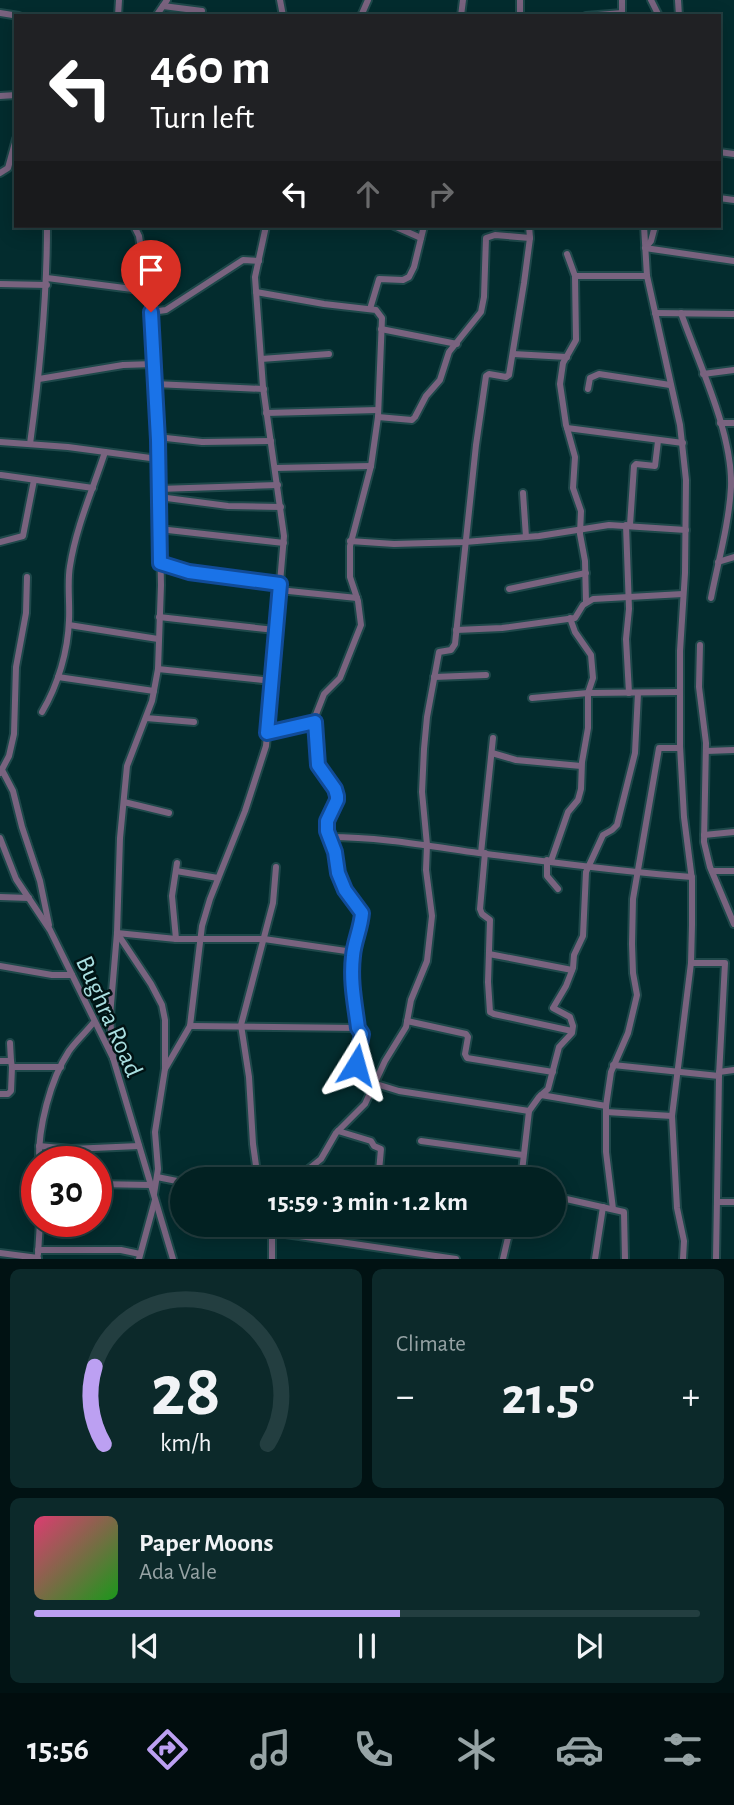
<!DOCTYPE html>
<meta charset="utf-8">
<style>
:root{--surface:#022122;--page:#0c292a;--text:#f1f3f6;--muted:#96a3a5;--line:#233e40;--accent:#bca0f2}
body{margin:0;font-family:"Alegreya Sans",sans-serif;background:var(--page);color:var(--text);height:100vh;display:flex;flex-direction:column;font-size:26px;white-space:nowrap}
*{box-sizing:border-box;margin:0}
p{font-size:23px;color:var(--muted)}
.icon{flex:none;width:38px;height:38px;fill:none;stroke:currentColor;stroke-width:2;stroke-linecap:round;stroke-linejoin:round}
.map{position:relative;height:1259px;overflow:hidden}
.sheet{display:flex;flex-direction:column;gap:10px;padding:10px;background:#011213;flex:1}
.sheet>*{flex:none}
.top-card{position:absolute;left:14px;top:14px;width:707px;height:214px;border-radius:0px;box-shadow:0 4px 18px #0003,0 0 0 2px var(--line);background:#202124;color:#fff;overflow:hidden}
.speed{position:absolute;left:21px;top:1146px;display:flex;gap:14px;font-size:35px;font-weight:700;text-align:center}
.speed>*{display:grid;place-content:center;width:91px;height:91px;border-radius:50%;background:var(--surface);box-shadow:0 4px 18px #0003,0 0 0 2px var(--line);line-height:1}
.speed .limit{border:10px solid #d22;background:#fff;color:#111}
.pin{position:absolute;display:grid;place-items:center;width:60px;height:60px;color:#fff;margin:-72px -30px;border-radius:50% 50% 50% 0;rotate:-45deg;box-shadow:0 0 7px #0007}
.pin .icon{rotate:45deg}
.me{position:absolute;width:77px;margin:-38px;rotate:8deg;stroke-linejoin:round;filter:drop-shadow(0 0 5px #0008)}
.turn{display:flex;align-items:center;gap:24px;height:147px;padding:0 21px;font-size:32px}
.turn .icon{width:91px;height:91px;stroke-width:2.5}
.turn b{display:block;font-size:49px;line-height:60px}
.lanes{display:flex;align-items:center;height:66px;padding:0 21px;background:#0003;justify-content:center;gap:35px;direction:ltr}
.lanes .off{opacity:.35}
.big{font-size:52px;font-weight:700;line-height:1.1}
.sheet .widget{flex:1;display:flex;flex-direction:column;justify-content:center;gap:10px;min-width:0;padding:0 24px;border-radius:10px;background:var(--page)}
.sheet .dial{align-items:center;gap:0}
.dial svg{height:182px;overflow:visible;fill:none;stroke:var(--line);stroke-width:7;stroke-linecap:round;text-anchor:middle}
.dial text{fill:var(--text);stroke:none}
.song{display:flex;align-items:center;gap:21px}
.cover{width:84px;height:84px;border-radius:10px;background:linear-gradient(135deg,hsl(340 70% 55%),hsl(120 70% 35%))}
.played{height:7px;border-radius:4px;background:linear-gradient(90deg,var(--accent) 55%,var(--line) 55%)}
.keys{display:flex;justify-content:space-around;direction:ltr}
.heat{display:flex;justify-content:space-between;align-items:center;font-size:38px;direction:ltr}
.sheet .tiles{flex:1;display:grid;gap:10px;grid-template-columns:1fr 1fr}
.widget:last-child{grid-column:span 2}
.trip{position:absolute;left:170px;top:1167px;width:396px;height:70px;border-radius:35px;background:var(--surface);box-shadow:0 4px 18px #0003,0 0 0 2px var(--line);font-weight:700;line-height:70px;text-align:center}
.tabs{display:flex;height:112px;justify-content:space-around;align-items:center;background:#010d0e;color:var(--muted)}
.tabs .icon{width:49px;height:49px}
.tabs .active{color:var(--accent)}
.tabs b{font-size:32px;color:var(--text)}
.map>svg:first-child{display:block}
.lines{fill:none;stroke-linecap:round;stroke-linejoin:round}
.minor-casing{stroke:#1e484a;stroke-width:10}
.minor{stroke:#79637f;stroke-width:6}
.route-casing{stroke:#114b97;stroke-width:18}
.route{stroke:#1a73e8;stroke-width:12}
.labels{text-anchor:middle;stroke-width:5;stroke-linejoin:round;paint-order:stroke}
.street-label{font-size:26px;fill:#a9dee0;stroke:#001314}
</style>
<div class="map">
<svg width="734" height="1259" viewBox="0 0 734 1259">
<rect width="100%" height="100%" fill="#032c2e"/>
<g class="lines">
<!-- minor casing -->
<g class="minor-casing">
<g id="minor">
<polyline points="280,0 283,16"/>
<polyline points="622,0 622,16"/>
<polyline points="651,0 659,16"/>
<polyline points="678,0 679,16"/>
<polyline points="163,6 202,11"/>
<polyline points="0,13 19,16"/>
<polyline points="118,16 119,0"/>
<polyline points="156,16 167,0"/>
<polyline points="361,16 368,0"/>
<polyline points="461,16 463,0"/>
<polyline points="520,16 520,0"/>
<polyline points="586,16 622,13"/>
<polyline points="0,96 16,95"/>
<polyline points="719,152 734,154"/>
<polyline points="0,173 8,168 16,139"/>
<polyline points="719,198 734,200"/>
<polyline points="394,226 421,238"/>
<polyline points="644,226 647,276 680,425 686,480 685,573 680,651 680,746 684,817 692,880 692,925 691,963 672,1116 677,1208 684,1241 683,1259"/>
<polyline points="655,226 651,241 645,248 734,261"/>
<polyline points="567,254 575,276"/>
<polyline points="647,276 575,276 576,340 563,363 560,384 566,425 567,428 683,443"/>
<polyline points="47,278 148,291"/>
<polyline points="0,284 47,285"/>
<path d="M256 292 324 304 376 310 382 318 378 417 371 466 350 546V577L358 601 361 625 340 678 324 694 315 717 318 765 335 789 337 796V800L327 821V831L335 851 338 873 345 890 362 913C361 928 354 942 353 956 350 981 355 1004 358 1028L362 1034 356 1065 370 1093"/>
<polyline points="370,309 379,279 403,280 409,277 414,267 424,226"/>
<polyline points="151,312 166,310 243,260 259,261"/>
<polyline points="655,313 734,314"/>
<path d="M681 313C699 364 733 434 731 487 729 524 718 562 711 598"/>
<polyline points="381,329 457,344"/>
<polyline points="513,354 567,357"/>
<polyline points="261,359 329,354"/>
<polyline points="703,374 734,370"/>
<polyline points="39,379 123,365 154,364"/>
<polyline points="155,384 264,389"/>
<polyline points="588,389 590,378 599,374 670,385"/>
<polyline points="266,413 378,410"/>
<polyline points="378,417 412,420 415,417 426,396 440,380 449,352 481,312 484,297 486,238 495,235 530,238"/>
<polyline points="720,423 734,423"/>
<polyline points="567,428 575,457 573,488 581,511 580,534 585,561 586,602"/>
<polyline points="157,437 202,442 271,441"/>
<polyline points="0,442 68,447 158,459"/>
<path d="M30 444C40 371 47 299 47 226"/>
<polyline points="275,468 371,466"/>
<polyline points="1,475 93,488"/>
<polyline points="159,489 278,485"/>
<polyline points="523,493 526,537"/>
<polyline points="159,497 228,506 281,507"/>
<polyline points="626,525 629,609 626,639 629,693"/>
<polyline points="630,525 634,466 636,464 655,466 658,441"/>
<polyline points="159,529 284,543"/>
<polyline points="350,541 394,544 465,542 539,536 609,525 686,530"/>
<polyline points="0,542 23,536 34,480"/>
<polyline points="718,562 734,557"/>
<polyline points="160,563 189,572 280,584"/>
<polyline points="509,589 586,573"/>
<polyline points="279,590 357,598"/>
<polyline points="159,617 275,630"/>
<polyline points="69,625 158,639"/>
<polyline points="456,630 502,628 575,618 583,605 593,599 683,594"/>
<polyline points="700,645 699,687 706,743 704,842 710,867 734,924"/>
<polyline points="158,669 272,681"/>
<polyline points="58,677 154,691"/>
<polyline points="434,677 486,675"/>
<polyline points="532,698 588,693 680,692"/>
<path d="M42 712C58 685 68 651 69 620 70 602 67 583 70 566 76 527 93 489 105 452"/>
<polyline points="146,718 194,722"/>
<polyline points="267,732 315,722"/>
<polyline points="706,751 734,750"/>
<polyline points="492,753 516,760 581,766"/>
<polyline points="2,770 13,791 22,827 40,881 49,925"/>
<polyline points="0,773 9,756 14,734 16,667 26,613 27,577"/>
<polyline points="124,802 169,813"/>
<polyline points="704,835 734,832"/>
<path d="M329 837C380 837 429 846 479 853 550 862 620 872 692 877"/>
<polyline points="0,838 16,879 50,930 113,1058 173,1259"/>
<polyline points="481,853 493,738"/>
<polyline points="485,853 480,909 482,914 490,920 488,982 490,1012 494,1014 572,1031"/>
<polyline points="547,860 547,876 558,889"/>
<polyline points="551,861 568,812 578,800 581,789 582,762 588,728 588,693 593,678 591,655 575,632 570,618"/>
<polyline points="176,871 218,878"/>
<polyline points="712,871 734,871"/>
<polyline points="0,897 29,898"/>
<polyline points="117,933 151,984 162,1005 165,1020 165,1069 155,1132 158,1169 154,1194"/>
<polyline points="117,933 176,939 264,939 353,952"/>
<polyline points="176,939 172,896 177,863"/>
<polyline points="489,954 572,970"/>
<polyline points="691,963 725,963 719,1076 716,1259"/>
<polyline points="0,966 52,975 72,975"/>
<polyline points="407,1021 466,1034 468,1037 465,1054 467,1058 553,1072"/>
<polyline points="190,1026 358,1028"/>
<polyline points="10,1043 11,1061"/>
<polyline points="113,1058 110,1016 117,933 120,838 127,766 152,701 158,669 161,585 158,441 151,314 139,236 134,226"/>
<polyline points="0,1061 11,1061 12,1067 61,1067"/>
<polyline points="613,1065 719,1076"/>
<polyline points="165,1069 190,1026 202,926 210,899 245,811 266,746 284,536 263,387 255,277 266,226"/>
<polyline points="719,1072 734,1070"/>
<polyline points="373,1083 399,1091 529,1111"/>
<polyline points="0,1094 8,1094 11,1091 12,1067"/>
<polyline points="541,1095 606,1106"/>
<polyline points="606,1112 672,1116"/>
<polyline points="338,1131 371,1141 374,1146 381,1149 379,1171"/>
<polyline points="421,1141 523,1155"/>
<polyline points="39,1146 71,1149 139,1146"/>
<path d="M39 1162C38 1128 50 1080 69 1051 76 1041 86 1032 94 1022"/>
<polyline points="157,1177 182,1182"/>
<polyline points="258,1180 253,1144 249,1077 241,1025 273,903 276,867"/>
<polyline points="295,1180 321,1159 336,1133 365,1104 385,1061 406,1027 411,1000 427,961 432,916 426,870 427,845 422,792 424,749 427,717 439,652 451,650 455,644 476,445 486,376 489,374 506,377 509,375 524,283 530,238 529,226"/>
<polyline points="521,1180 529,1111 539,1097 548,1089 559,1047 572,1033 573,1026 570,1017 553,1008 566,986 573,968 574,955 583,936 586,872 603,835 612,830 617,825 635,753 638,693"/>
<polyline points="96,1184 151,1185"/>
<polyline points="553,1196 624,1212 625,1259"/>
<polyline points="717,1202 734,1202"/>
<polyline points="613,1209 606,1152 606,1106 611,1072 628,1033 637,995 633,973 632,944 633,899 659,748 680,748"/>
<polyline points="268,1225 272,1232 272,1259"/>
<polyline points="272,1232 456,1259"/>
<polyline points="38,1250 121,1250 140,1254"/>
<polyline points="0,1253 38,1258"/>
<polyline points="38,1254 40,1222"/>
<polyline points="139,1259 155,1200"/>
<polyline points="503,1259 511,1225"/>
<polyline points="595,1259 603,1207"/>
</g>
</g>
<!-- minor -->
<use href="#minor" class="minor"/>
</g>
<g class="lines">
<!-- route casing -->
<g class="route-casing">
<path id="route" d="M151 312 158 440 160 563 189 572 280 584 267 733 315 722 318 765 335 789 337 796V800L327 821V831L335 852 338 873 345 890 362 913C361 928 354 942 353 956 350 981 355 1004 358 1028L362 1034 356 1065"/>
</g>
<!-- route -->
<use href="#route" class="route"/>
</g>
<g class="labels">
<!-- street labels -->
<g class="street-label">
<text transform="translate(110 1016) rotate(66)" y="9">Bughra Road</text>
</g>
</g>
</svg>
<div class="speed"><div class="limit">30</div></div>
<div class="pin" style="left:151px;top:312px;background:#d93025"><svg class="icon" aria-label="arrive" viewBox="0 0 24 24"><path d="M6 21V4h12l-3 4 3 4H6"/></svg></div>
<svg class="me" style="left:356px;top:1065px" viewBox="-20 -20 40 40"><path d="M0-17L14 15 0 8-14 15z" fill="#1a73e8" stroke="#fff" stroke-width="4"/></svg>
<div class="trip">15:59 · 3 min · 1.2 km</div>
<div class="top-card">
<div class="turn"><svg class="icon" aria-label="left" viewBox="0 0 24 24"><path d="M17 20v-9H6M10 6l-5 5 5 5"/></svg><div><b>460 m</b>Turn left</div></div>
<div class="lanes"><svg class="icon" aria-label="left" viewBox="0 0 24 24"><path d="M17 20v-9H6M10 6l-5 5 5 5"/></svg><svg class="icon off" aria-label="ahead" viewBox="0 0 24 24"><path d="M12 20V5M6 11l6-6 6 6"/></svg><svg class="icon off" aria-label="right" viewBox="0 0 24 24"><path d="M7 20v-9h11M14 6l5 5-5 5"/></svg></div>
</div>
</div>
<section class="sheet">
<div class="tiles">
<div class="widget dial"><svg viewBox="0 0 100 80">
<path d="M14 69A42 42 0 1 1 86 69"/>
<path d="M14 69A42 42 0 0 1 10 35" stroke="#bca0f2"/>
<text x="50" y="56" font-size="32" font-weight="700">28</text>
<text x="50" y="72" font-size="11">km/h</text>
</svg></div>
<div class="widget"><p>Climate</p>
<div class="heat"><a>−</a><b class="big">21.5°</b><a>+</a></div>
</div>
<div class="widget">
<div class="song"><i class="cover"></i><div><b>Paper Moons</b><p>Ada Vale</p></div></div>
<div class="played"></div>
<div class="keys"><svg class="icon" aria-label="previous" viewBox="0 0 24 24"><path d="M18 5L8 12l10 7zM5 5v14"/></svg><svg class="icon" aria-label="pause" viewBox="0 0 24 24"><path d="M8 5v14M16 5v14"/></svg><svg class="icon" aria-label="next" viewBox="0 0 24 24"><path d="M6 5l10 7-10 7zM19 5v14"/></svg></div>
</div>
</div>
</section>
<nav class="tabs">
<b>15:56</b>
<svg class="icon active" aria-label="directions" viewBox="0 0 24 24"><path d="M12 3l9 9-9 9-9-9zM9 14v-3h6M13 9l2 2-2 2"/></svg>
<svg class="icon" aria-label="music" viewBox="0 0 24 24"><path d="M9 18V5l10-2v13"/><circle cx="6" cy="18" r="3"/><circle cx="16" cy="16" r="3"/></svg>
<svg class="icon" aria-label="phone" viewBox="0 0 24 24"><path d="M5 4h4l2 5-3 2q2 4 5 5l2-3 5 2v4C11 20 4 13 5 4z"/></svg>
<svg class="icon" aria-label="climate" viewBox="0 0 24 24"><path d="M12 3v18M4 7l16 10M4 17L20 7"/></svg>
<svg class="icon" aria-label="car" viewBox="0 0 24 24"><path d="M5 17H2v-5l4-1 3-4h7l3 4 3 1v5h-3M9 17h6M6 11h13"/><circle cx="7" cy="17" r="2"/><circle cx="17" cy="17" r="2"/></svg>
<svg class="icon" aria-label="filters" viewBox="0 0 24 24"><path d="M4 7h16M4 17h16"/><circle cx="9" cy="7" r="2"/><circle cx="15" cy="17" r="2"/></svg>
</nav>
